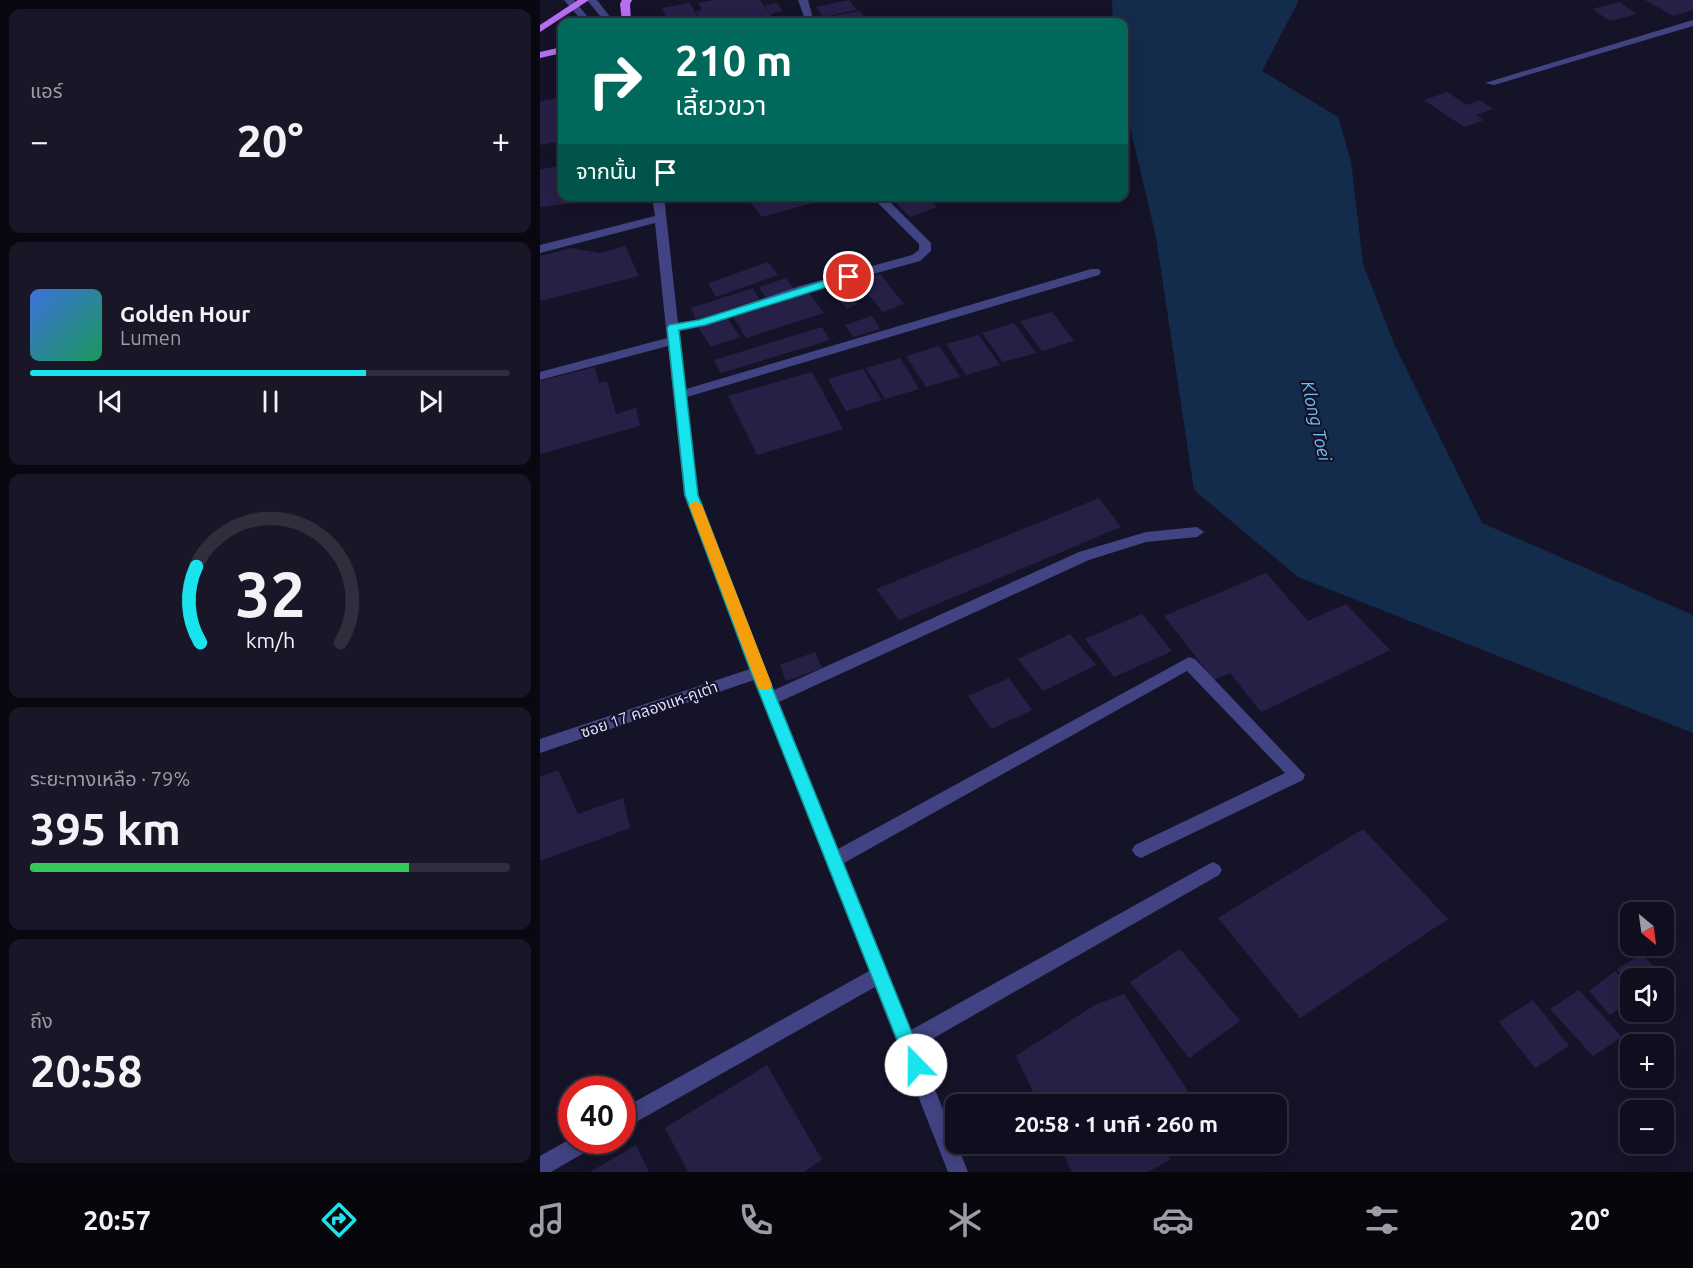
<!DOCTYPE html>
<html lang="th">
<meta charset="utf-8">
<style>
:root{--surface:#100e1e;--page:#191727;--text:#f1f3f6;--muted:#9c9ca4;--line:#302e3c;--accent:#19e3ec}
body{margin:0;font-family:Ubuntu,"Noto Sans Thai",sans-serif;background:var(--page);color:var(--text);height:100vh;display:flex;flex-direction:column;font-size:22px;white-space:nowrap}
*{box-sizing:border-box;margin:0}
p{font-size:20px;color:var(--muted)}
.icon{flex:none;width:33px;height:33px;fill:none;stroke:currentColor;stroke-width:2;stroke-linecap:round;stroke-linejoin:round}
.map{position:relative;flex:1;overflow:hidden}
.side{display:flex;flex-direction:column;gap:9px;padding:9px;background:#090810;width:540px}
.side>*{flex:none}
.guide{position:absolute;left:18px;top:18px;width:570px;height:183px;border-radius:12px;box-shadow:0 3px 15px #0003,0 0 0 2px var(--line);background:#00695c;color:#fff;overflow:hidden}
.needle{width:39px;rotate:151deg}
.buttons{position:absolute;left:1080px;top:902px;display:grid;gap:12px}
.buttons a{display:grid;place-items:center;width:54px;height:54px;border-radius:12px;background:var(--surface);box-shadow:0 3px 15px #0003,0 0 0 2px var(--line);font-size:30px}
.speed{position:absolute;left:18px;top:1076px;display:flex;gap:12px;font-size:30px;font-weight:700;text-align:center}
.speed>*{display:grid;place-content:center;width:78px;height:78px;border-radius:50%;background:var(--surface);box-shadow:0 3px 15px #0003,0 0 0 2px var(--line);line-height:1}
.speed .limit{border:9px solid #d22;background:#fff;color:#111}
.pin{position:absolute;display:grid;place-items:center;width:51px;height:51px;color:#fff;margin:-26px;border:3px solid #fff;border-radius:50%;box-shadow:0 2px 6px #0007}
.me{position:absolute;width:66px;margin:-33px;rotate:338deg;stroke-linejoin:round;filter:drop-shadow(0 0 4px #0008)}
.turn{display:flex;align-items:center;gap:21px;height:126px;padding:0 18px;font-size:27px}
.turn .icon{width:78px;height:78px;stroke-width:2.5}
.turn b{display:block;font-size:42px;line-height:51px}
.then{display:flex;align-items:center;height:57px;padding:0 18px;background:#0003;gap:12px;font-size:22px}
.big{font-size:45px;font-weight:700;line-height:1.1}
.side .widget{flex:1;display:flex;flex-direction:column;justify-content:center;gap:9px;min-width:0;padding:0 21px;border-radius:12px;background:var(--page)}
.side .dial{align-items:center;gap:0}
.dial svg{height:156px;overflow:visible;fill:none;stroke:var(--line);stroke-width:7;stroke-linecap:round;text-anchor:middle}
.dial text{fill:var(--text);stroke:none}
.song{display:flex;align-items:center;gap:18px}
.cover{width:72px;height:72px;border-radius:9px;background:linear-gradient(135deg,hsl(220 70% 55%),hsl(150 70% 35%))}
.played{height:6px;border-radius:3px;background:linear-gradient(90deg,var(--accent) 70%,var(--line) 70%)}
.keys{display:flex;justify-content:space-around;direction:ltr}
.heat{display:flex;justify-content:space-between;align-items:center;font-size:33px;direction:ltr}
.charge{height:9px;border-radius:4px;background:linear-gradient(90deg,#34c759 79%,var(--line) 0)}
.trip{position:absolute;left:405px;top:1094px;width:342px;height:60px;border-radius:12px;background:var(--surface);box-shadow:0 3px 15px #0003,0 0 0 2px var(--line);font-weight:700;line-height:60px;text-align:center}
.tabs{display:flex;height:96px;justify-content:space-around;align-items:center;background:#06060c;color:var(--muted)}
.tabs .icon{width:42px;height:42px}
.tabs .active{color:var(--accent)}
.tabs b{font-size:27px;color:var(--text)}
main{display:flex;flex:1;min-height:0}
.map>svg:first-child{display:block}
.water{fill:#132c4b}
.building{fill:#262047}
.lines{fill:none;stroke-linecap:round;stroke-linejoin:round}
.minor{fill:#424383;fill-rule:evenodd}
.major{fill:#b96df3;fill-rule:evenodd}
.route{fill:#19e3ec;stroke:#109499;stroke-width:1.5}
.slow{fill:#f59e0b}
.labels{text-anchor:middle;stroke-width:4.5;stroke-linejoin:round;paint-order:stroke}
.street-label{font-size:16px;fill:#dedcfc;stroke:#151328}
.water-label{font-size:18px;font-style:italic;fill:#73bff3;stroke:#151328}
</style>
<main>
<section class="side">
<div class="widget"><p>แอร์</p>
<div class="heat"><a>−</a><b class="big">20°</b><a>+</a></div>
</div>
<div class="widget">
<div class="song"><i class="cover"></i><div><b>Golden Hour</b><p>Lumen</p></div></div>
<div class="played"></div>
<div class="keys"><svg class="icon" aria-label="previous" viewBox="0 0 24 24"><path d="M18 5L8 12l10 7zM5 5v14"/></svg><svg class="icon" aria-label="pause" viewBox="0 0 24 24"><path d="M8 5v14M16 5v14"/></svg><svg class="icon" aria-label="next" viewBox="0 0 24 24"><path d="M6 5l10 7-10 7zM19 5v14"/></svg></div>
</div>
<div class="widget dial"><svg viewBox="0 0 100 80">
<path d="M14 69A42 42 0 1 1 86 69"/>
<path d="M14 69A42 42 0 0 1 12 30" stroke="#19e3ec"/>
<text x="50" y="56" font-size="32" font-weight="700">32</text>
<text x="50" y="72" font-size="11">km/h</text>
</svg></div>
<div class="widget"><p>ระยะทางเหลือ · 79%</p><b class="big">395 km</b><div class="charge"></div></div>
<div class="widget"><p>ถึง</p><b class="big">20:58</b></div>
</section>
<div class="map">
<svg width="1153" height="1172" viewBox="0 0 1153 1172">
<rect width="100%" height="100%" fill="#151328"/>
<!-- water -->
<polygon class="water" points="572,0 759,0 722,71 798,117 811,161 823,264 855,346 942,523 1153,615 1153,733 758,577 654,490 616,237 584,102 584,22 573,22"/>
<!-- building -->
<g class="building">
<polygon points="174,0 220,0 236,22 161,22 156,11 162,10 158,3"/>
<polygon points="309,0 317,10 283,17 276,7"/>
<polygon points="1105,0 1153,0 1153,10 1134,16"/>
<polygon points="1079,2 1097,14 1070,21 1052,9"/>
<polygon points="150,3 160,22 129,22 122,8"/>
<polygon points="237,3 242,11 230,14 225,5"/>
<polygon points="320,11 325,18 301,22 283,22 281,18"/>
<polygon points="907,92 927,105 940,100 953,109 936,115 944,120 924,127 884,100"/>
<polygon points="22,98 22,141 0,145 0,101"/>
<polygon points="22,166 22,196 41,196 41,202 0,207 0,169"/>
<polygon points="205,196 294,196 294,197 222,217"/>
<polygon points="349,196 386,196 397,207 370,217"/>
<polygon points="85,246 99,276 0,301 0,256 32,248 59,253"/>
<polygon points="228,262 238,275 176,297 168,283"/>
<polygon points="340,274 364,304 343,312 317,281"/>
<polygon points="246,278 254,289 226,298 219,287"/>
<polygon points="213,288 219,299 156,320 151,308"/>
<polygon points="269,292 284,313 206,338 193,317"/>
<polygon points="310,294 318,304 307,309 298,299"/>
<polygon points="512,312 534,341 502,351 480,321"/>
<polygon points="332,316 340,329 313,337 305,325"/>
<polygon points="188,319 200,337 171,347 158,327"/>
<polygon points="474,323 496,353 463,362 442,333"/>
<polygon points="282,327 290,340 181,373 174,360"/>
<polygon points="439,335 460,365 426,375 406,344"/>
<polygon points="399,346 420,377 386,387 366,356"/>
<polygon points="360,358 379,389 345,399 326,368"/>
<polygon points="55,367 59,383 67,381 76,414 96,408 100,426 0,454 0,381"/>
<polygon points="323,369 342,400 306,411 288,379"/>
<polygon points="272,372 303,429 217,455 188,396"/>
<polygon points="559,498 581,527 359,620 336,589"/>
<polygon points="726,573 768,621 806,604 850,650 721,712 690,673 674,680 624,616"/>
<polygon points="602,614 632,651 574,677 545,639"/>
<polygon points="530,634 556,665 503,691 478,659"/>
<polygon points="275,652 282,668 246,681 240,665"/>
<polygon points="469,678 492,710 451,729 428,696"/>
<polygon points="18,770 38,814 83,798 90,828 0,861 0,777"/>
<polygon points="823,829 908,919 760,1018 678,918"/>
<polygon points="640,949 700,1021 649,1058 590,982"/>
<polygon points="1102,954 1120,973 1113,978 1090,978 1090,984 1077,969"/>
<polygon points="1075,971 1090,987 1090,1001 1070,1015 1049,991"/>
<polygon points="1039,990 1082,1037 1053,1056 1010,1009"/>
<polygon points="584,994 652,1097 638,1104 499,1104 476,1056 555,1005"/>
<polygon points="993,1000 1029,1046 995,1068 959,1022"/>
<polygon points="227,1065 282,1160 264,1172 148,1172 125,1128"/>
<polygon points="518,1143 621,1143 630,1160 608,1172 532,1172"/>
<polygon points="96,1145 109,1172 50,1172"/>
</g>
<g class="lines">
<!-- minor -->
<g class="minor">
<polygon points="24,0 34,0 52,22 43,22"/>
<polygon points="47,0 57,0 74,22 65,22"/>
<polygon points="258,0 268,0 274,22 266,22"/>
<polygon points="1153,20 1153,26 954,85 945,83"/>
<polygon points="112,196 124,196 138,323 159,320 260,286 372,255 379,250 379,244 335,200 334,196 344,196 391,243 391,251 380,261 268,292 165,326 139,331 146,389 551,269 559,269 561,272 559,275 147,397 158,495 234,690 539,552 606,532 657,527 664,532 657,537 606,542 549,560 239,702 298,849 649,657 655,659 765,775 763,780 607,855 601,858 595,855 592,850 595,845 745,773 647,671 304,863 371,1030 667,865 673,862 679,865 682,870 679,875 378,1047 428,1172 408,1172 335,987 82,1130 82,1109 329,971 214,680 0,753 0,739 210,669 144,495 128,346 0,380 0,372 127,338 115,223 0,253 0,245 115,216"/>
<polygon points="32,1138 32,1140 57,1140 54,1147 11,1172 0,1172 0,1156"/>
</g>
<!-- major -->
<g class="major">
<polygon points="38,0 49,0 0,32 0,25"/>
<polygon points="82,0 92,0 90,4 91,22 82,22 80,4"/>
<polygon points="22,47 22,53 0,58 0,52"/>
</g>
</g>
<!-- route -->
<polygon class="route" points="309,273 312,274 312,279 165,325 139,330 158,495 226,672 385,1065 382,1071 376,1073 369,1071 367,1065 211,672 145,495 127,328 129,325 159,320"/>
<!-- slow -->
<polygon class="slow" points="155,501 162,505 232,685 230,689 219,689 217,685 149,505"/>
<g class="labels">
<!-- street labels -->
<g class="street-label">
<text transform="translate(109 709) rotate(-19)" y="6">ซอย 17 คลองแห-คูเต่า</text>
</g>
<!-- water labels -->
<g class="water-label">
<text transform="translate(776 421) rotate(77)" y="6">Klong Toei</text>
</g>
</g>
</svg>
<div class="buttons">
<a><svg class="needle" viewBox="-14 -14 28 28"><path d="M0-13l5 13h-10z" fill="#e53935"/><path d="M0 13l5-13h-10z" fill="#9c9ca4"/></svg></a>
<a><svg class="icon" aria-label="sound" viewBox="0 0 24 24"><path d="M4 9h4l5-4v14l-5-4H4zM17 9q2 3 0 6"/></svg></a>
<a>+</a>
<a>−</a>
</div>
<div class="speed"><div class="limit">40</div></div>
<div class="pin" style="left:309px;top:277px;background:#d93025"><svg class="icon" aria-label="arrive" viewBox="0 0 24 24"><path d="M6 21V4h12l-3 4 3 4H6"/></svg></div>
<svg class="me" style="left:376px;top:1065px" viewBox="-20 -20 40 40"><circle r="19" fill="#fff"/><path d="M0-13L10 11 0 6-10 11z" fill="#19e3ec"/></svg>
<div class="trip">20:58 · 1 นาที · 260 m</div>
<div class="guide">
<div class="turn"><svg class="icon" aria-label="right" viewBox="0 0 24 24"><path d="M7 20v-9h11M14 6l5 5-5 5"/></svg><div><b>210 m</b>เลี้ยวขวา</div></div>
<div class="then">จากนั้น<svg class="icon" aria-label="arrive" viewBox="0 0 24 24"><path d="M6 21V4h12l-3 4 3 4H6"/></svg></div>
</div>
</div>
</main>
<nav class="tabs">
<b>20:57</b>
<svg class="icon active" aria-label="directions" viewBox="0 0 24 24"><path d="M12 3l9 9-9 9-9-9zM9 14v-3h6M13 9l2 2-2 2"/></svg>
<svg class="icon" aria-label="music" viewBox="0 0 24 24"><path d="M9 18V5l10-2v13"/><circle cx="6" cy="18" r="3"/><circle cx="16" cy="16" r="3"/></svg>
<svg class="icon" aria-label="phone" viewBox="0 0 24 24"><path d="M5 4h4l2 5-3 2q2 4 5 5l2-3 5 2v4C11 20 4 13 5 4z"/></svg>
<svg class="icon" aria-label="climate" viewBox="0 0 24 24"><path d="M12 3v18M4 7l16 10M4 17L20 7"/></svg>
<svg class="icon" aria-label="car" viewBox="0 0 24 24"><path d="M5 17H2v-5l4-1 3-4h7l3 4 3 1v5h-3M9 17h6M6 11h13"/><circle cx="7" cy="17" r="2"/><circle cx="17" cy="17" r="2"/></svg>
<svg class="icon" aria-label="filters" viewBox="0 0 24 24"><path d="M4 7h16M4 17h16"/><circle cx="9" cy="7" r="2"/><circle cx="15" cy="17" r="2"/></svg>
<b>20°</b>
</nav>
